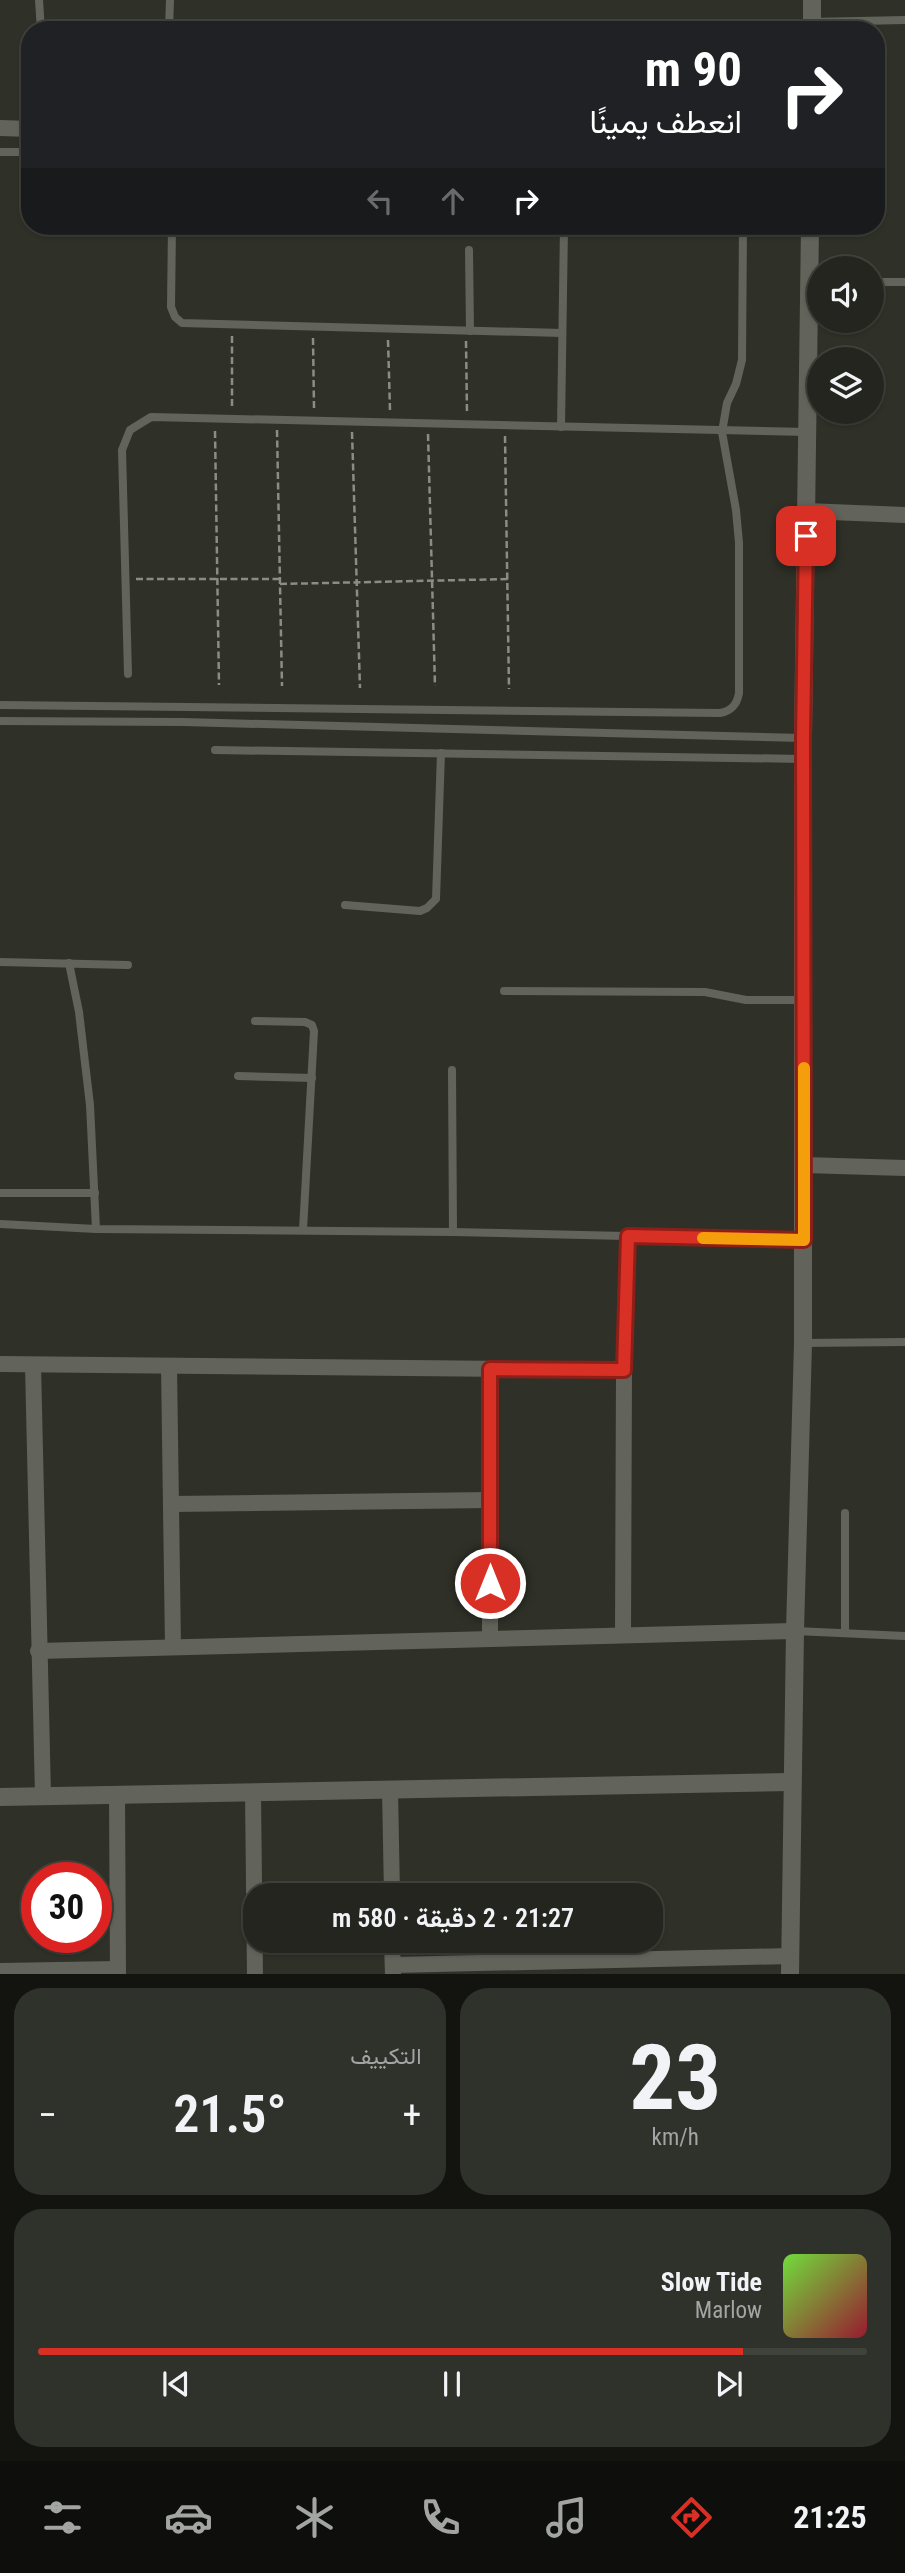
<!DOCTYPE html>
<html lang="ar">
<meta charset="utf-8">
<style>
:root{--surface:#23251e;--page:#2f312b;--text:#f1f3f6;--muted:#a3a5a4;--line:#40423c;--accent:#d93025}
body{margin:0;font-family:"Roboto Condensed",Vazirmatn,sans-serif;background:var(--page);color:var(--text);direction:rtl;height:100vh;display:flex;flex-direction:column;font-size:26px;white-space:nowrap}
*{box-sizing:border-box;margin:0}
p{font-size:23px;color:var(--muted)}
.icon{flex:none;width:38px;height:38px;fill:none;stroke:currentColor;stroke-width:2;stroke-linecap:round;stroke-linejoin:round}
.map{position:relative;height:1974px;overflow:hidden;direction:ltr}
.side{display:flex;flex-direction:column;gap:14px;padding:14px;background:#131410;flex:1}
.side>*{flex:none}
.hud{position:absolute;left:21px;top:21px;width:864px;height:214px;border-radius:28px;box-shadow:0 2px 5px #0004,0 0 0 2px var(--line);direction:rtl;background:#202124;color:#fff;overflow:hidden}
.tools{position:absolute;left:807px;top:256px;display:grid;gap:14px}
.tools a{display:grid;place-items:center;width:77px;height:77px;border-radius:50%;background:var(--surface);box-shadow:0 2px 5px #0004,0 0 0 2px var(--line);font-size:35px}
.speed{position:absolute;left:21px;top:1862px;display:flex;gap:14px;font-size:35px;font-weight:700;text-align:center}
.speed>*{display:grid;place-content:center;width:91px;height:91px;border-radius:50%;background:var(--surface);box-shadow:0 2px 5px #0004,0 0 0 2px var(--line);line-height:1}
.speed .limit{border:10px solid #d22;background:#fff;color:#111}
.pin{position:absolute;display:grid;place-items:center;width:60px;height:60px;color:#fff;margin:-30px;border-radius:14px;box-shadow:0 4px 10px #0006}
.me{position:absolute;width:77px;margin:-38px;rotate:0deg;stroke-linejoin:round;filter:drop-shadow(0 0 5px #0008)}
.turn{display:flex;align-items:center;gap:24px;height:147px;padding:0 28px;font-size:32px}
.turn .icon{width:91px;height:91px;stroke-width:2.5}
.turn b{display:block;font-size:49px;line-height:60px}
.lanes{display:flex;align-items:center;height:66px;padding:0 28px;background:#0003;justify-content:center;gap:35px;direction:ltr}
.lanes .off{opacity:.35}
.big{font-size:52px;font-weight:600;line-height:1.1}
.side .card{flex:1;display:flex;flex-direction:column;justify-content:center;gap:10px;min-width:0;padding:0 24px;border-radius:28px;background:var(--page)}
.side .dial{align-items:center;gap:0}
.dial b{font-size:91px;line-height:1}
.song{display:flex;align-items:center;gap:21px}
.cover{width:84px;height:84px;border-radius:10px;background:linear-gradient(135deg,hsl(100 70% 55%),hsl(350 70% 35%))}
.played{height:7px;border-radius:4px;background:linear-gradient(90deg,var(--accent) 85%,var(--line) 85%)}
.keys{display:flex;justify-content:space-around;direction:ltr}
.heat{display:flex;justify-content:space-between;align-items:center;font-size:38px;direction:ltr}
.side .tiles{flex:1;display:grid;gap:14px;grid-template-columns:1fr 1fr}
.card:last-child{grid-column:span 2}
.trip{position:absolute;left:243px;top:1883px;width:420px;height:70px;border-radius:28px;background:var(--surface);box-shadow:0 2px 5px #0004,0 0 0 2px var(--line);font-weight:600;line-height:70px;text-align:center;direction:rtl}
.tab-bar{display:flex;height:112px;justify-content:space-around;align-items:center;background:#0e0f0c;color:var(--muted)}
.tab-bar .icon{width:49px;height:49px}
.tab-bar .selected{color:var(--accent)}
.tab-bar b{font-size:32px;color:var(--text)}
.map>svg:first-child{display:block}
.lines{fill:none;stroke-linecap:round;stroke-linejoin:round}
.path{stroke:#8a8c85;stroke-width:2.5;stroke-dasharray:7 3.5;stroke-linecap:butt}
.lane{stroke:#62645b;stroke-width:8}
.street{stroke:#62645b;stroke-width:16}
.secondary{stroke:#62645b;stroke-width:18}
.route-casing{stroke:#8d1f18;stroke-width:18}
.route{stroke:#d93025;stroke-width:12}
.slow{stroke:#f59e0b;stroke-width:12}
</style>
<div class="map">
<svg width="905" height="1975" viewBox="0 0 905 1975">
<rect width="100%" height="100%" fill="#2f3128"/>
<g class="lines">
<!-- path -->
<g class="path">
<polyline points="232,336 232,406"/>
<polyline points="313,338 314,408"/>
<polyline points="388,340 390,410"/>
<polyline points="466,341 467,414"/>
<polyline points="277,430 282,686"/>
<polyline points="215,431 219,685"/>
<polyline points="352,432 360,688"/>
<polyline points="428,434 435,686"/>
<polyline points="505,436 509,689"/>
<polyline points="136,579 279,579"/>
<polyline points="280,584 508,579"/>
</g>
<!-- lane -->
<g class="lane">
<polyline points="39,0 41,30"/>
<polyline points="812,22 905,20"/>
<polyline points="169,30 170,0"/>
<polyline points="0,152 30,152"/>
<polyline points="172,226 171,307 175,317 182,323 562,333"/>
<polyline points="469,250 470,331"/>
<polyline points="872,282 905,282"/>
<polyline points="561,427 564,226"/>
<polyline points="128,674 122,450 130,430 151,417 807,432"/>
<path d="M0 705 720 713C731 711 737 705 739 693V543L736 510 722 432 727 403 736 384 742 360 743 226"/>
<polyline points="0,721 183,722 803,738"/>
<polyline points="215,750 803,759"/>
<polyline points="345,905 420,911 427,908 436,899 441,753"/>
<polyline points="0,962 128,965"/>
<polyline points="69,963 79,1012 90,1105 96,1229"/>
<polyline points="504,991 705,992 746,1000 804,1000"/>
<polyline points="255,1021 305,1022 312,1025 314,1031 303,1230"/>
<polyline points="452,1070 453,1232"/>
<polyline points="238,1076 312,1078"/>
<polyline points="0,1193 95,1193"/>
<polyline points="0,1224 96,1229 453,1232 802,1240"/>
<polyline points="803,1343 905,1342"/>
<polyline points="845,1513 845,1633"/>
<polyline points="795,1631 905,1636"/>
</g>
<!-- street -->
<g class="street">
<polyline points="0,128 30,129"/>
<polyline points="806,511 905,515"/>
<polyline points="804,1165 905,1168"/>
<polyline points="0,1364 624,1370"/>
<polyline points="33,1365 43,1796"/>
<polyline points="169,1366 173,1647"/>
<polyline points="490,1369 490,1639"/>
<polyline points="171,1504 490,1500"/>
<polyline points="623,1635 624,1370 628,1236"/>
<polyline points="38,1651 795,1631"/>
<polyline points="390,1790 392,1895"/>
<polyline points="253,1793 255,1975"/>
<polyline points="117,1794 118,1975"/>
<polyline points="392,1941 393,1975"/>
<polyline points="393,1965 790,1956"/>
<polyline points="0,1971 118,1969"/>
</g>
<!-- secondary -->
<g class="secondary">
<polyline points="812,30 812,0"/>
<polyline points="0,1797 792,1782"/>
<polyline points="790,1975 795,1631 803,1343 803,738 810,226"/>
</g>
</g>
<g class="lines">
<!-- route casing -->
<g class="route-casing">
<polyline id="route" points="490,1583 490,1369 624,1370 628,1236 804,1240 803,738 806,536"/>
</g>
<!-- route -->
<use href="#route" class="route"/>
<!-- slow -->
<polyline class="slow" points="703,1238 804,1240 804,1068"/>
</g>
</svg>
<div class="tools">
<a><svg class="icon" aria-label="sound" viewBox="0 0 24 24"><path d="M4 9h4l5-4v14l-5-4H4zM17 9q2 3 0 6"/></svg></a>
<a><svg class="icon" aria-label="layers" viewBox="0 0 24 24"><path d="M12 4l9 5-9 5-9-5zM3 14l9 5 9-5"/></svg></a>
</div>
<div class="speed"><div class="limit">30</div></div>
<div class="pin" style="left:806px;top:536px;background:#d93025"><svg class="icon" aria-label="arrive" viewBox="0 0 24 24"><path d="M6 21V4h12l-3 4 3 4H6"/></svg></div>
<svg class="me" style="left:490px;top:1583px" viewBox="-20 -20 40 40"><circle r="17" fill="#d93025" stroke="#fff" stroke-width="3"/><path d="M0-11L8 9 0 5-8 9z" fill="#fff"/></svg>
<div class="trip">21:27 · 2 دقيقة · 580 m</div>
<div class="hud">
<div class="turn"><svg class="icon" aria-label="right" viewBox="0 0 24 24"><path d="M7 20v-9h11M14 6l5 5-5 5"/></svg><div><b>90 m</b>انعطف يمينًا</div></div>
<div class="lanes"><svg class="icon off" aria-label="left" viewBox="0 0 24 24"><path d="M17 20v-9H6M10 6l-5 5 5 5"/></svg><svg class="icon off" aria-label="ahead" viewBox="0 0 24 24"><path d="M12 20V5M6 11l6-6 6 6"/></svg><svg class="icon" aria-label="right" viewBox="0 0 24 24"><path d="M7 20v-9h11M14 6l5 5-5 5"/></svg></div>
</div>
</div>
<section class="side">
<div class="tiles">
<div class="card dial"><b>23</b><p>km/h</p></div>
<div class="card"><p>التكييف</p>
<div class="heat"><a>−</a><b class="big">21.5°</b><a>+</a></div>
</div>
<div class="card">
<div class="song"><i class="cover"></i><div><b>Slow Tide</b><p>Marlow</p></div></div>
<div class="played"></div>
<div class="keys"><svg class="icon" aria-label="previous" viewBox="0 0 24 24"><path d="M18 5L8 12l10 7zM5 5v14"/></svg><svg class="icon" aria-label="pause" viewBox="0 0 24 24"><path d="M8 5v14M16 5v14"/></svg><svg class="icon" aria-label="next" viewBox="0 0 24 24"><path d="M6 5l10 7-10 7zM19 5v14"/></svg></div>
</div>
</div>
</section>
<nav class="tab-bar">
<b>21:25</b>
<svg class="icon selected" aria-label="directions" viewBox="0 0 24 24"><path d="M12 3l9 9-9 9-9-9zM9 14v-3h6M13 9l2 2-2 2"/></svg>
<svg class="icon" aria-label="music" viewBox="0 0 24 24"><path d="M9 18V5l10-2v13"/><circle cx="6" cy="18" r="3"/><circle cx="16" cy="16" r="3"/></svg>
<svg class="icon" aria-label="phone" viewBox="0 0 24 24"><path d="M5 4h4l2 5-3 2q2 4 5 5l2-3 5 2v4C11 20 4 13 5 4z"/></svg>
<svg class="icon" aria-label="climate" viewBox="0 0 24 24"><path d="M12 3v18M4 7l16 10M4 17L20 7"/></svg>
<svg class="icon" aria-label="car" viewBox="0 0 24 24"><path d="M5 17H2v-5l4-1 3-4h7l3 4 3 1v5h-3M9 17h6M6 11h13"/><circle cx="7" cy="17" r="2"/><circle cx="17" cy="17" r="2"/></svg>
<svg class="icon" aria-label="filters" viewBox="0 0 24 24"><path d="M4 7h16M4 17h16"/><circle cx="9" cy="7" r="2"/><circle cx="15" cy="17" r="2"/></svg>
</nav>
